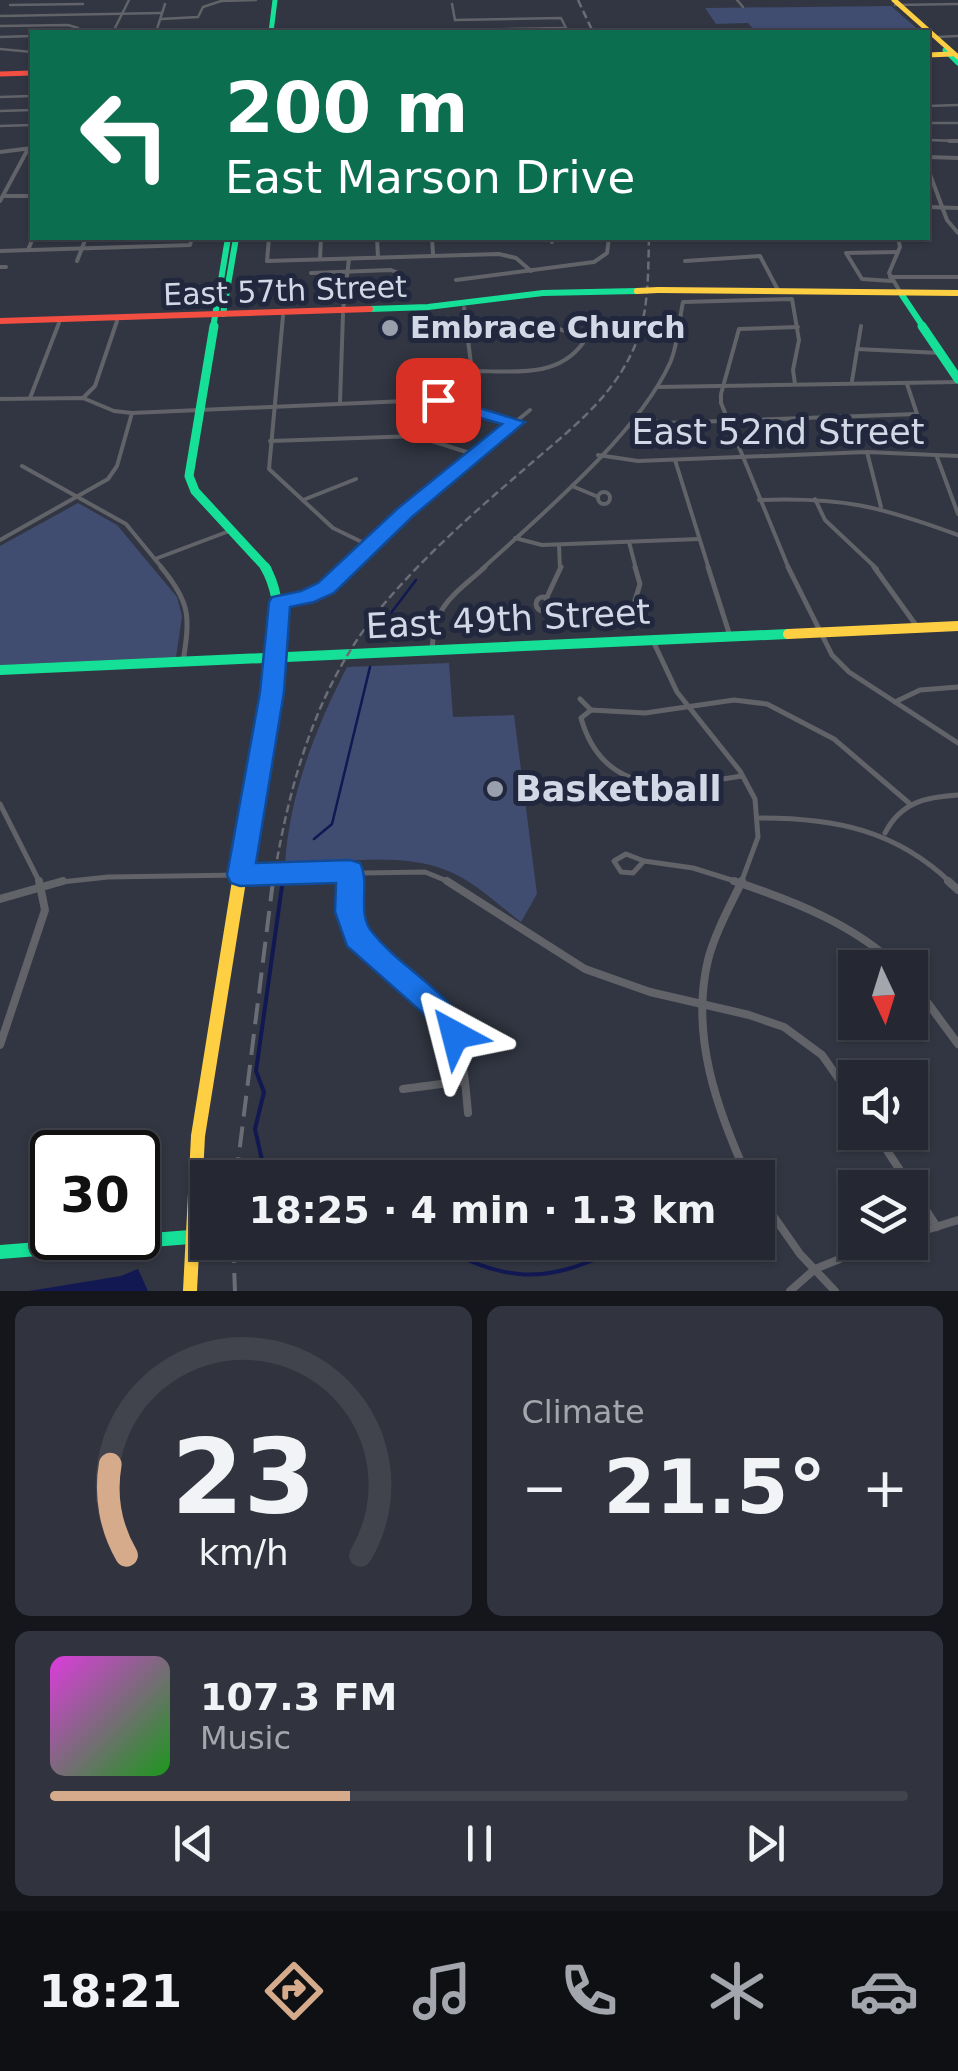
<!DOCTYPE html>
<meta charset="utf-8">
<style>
:root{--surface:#252832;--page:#31343e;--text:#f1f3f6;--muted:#a3a6ac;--line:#42444d;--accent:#d6ab8b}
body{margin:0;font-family:"DejaVu Sans",sans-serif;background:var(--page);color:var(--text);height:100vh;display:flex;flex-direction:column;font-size:38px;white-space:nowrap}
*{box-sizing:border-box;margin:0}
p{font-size:32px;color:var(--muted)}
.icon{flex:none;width:55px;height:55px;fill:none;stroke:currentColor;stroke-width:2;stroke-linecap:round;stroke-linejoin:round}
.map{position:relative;height:1291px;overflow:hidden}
.drawer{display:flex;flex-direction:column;gap:15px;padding:15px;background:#14161c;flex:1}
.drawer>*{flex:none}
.guide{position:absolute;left:30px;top:30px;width:900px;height:210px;border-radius:0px;box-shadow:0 2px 8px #0004,0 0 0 2px var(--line);background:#0b6e4f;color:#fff;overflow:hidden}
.needle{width:65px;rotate:176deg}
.controls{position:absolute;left:838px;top:950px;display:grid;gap:20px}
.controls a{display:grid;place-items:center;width:90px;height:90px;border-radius:0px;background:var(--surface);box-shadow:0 2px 8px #0004,0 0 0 2px var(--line);font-size:50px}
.speed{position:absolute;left:30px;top:1130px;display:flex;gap:20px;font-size:50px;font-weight:700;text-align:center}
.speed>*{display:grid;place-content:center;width:130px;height:130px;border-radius:50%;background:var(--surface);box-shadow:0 2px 8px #0004,0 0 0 2px var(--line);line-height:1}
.speed .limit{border:5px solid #111;border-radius:15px;background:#fff;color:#111}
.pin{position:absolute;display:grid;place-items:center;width:85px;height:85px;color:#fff;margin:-42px;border-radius:20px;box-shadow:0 5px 15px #0006}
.me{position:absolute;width:110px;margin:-55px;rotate:322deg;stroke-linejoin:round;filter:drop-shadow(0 0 8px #0008)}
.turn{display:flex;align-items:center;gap:35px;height:210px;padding:0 30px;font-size:45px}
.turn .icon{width:130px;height:130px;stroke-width:2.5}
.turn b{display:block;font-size:70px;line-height:85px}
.big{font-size:75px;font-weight:800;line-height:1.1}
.drawer .tile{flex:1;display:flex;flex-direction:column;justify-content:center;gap:15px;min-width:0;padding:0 35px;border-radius:15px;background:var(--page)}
.drawer .dial{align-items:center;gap:0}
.dial svg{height:260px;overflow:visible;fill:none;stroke:var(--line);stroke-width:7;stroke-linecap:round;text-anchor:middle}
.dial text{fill:var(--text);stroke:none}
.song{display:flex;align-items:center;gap:30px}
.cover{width:120px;height:120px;border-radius:15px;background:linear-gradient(135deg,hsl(300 70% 55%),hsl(120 70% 35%))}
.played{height:10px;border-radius:5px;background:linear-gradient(90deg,var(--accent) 35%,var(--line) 35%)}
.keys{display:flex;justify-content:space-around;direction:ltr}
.heat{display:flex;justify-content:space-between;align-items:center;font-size:55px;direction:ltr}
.drawer .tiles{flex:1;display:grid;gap:15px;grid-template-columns:1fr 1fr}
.tile:last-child{grid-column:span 2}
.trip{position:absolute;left:190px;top:1160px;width:585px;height:100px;border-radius:0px;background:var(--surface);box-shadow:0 2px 8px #0004,0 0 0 2px var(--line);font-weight:800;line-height:100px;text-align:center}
.tabs{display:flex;height:160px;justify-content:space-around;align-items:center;background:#0f1014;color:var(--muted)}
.tabs .icon{width:70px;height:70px}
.tabs .selected{color:var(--accent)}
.tabs b{font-size:45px;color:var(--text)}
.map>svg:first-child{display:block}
.green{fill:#414c71}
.water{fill:#111852}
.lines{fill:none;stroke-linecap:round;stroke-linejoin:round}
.stream-far1{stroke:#111852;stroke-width:2.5}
.stream{stroke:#111852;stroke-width:4}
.street-far3{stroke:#616368;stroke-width:2.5}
.street-far2{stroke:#616368;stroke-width:4}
.street-far1{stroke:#616368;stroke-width:5}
.street{stroke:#616368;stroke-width:8}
.fast-far4{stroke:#16e098;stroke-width:5}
.fast-far3{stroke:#16e098;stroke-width:6}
.fast-far2{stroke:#16e098;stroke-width:9}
.fast-far1{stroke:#16e098;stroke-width:10}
.fast{stroke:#16e098;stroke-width:14}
.slow-far3{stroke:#ffcf43;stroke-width:5}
.slow-far2{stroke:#ffcf43;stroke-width:6}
.slow-far1{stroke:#ffcf43;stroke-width:10}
.slow{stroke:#ffcf43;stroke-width:14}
.jam-far1{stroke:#f24e42;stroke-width:5}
.jam{stroke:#f24e42;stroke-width:6}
.rail-far1{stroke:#6a6d75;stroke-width:2.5;stroke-dasharray:8 4;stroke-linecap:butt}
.rail{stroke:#6a6d75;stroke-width:4;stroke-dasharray:21 10;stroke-linecap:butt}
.slow-bridge{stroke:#ffcf43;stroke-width:6}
.route{fill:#1a73e8;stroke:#114b97;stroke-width:2.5}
.poi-dot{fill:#9a9fad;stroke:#21283e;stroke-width:4}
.labels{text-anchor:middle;stroke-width:10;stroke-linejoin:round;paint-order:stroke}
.far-street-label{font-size:30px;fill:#d3d8e7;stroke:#21283e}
.far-poi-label{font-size:30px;font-weight:bold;fill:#d3d8e7;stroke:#21283e;text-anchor:start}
.street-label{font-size:35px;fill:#d3d8e7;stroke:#21283e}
.poi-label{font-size:35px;font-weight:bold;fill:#d3d8e7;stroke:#21283e;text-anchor:start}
</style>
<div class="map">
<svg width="958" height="1291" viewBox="0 0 958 1291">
<rect width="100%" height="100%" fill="#313642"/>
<!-- green -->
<g class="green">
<polygon points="891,6 921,32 756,32 748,23 716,24 705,8"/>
<polygon points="78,503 117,525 177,597 182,616 176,657 0,665 0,546"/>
<path d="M449 663 453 717 514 715 537 894 521 922C500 906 480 887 457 875 408 849 338 863 285 865 289 796 315 729 347 667Z"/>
</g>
<!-- water -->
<polygon class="water" points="138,1269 148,1291 29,1291 121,1276"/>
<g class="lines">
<!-- stream-far1 -->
<g class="stream-far1">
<polyline points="369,642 416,580"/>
<polyline points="314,839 332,824 370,667"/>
</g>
<!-- stream -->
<g class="stream">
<polyline points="266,1178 255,1129 264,1092 256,1071 282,886"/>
<path d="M427 1242C512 1282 537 1287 624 1247"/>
</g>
<!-- street-far3 -->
<g class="street-far3">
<polyline points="737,0 743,7"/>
<polyline points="452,4 455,20"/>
<polyline points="10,5 83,4"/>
<polyline points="895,5 958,4"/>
<polyline points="0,16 161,13"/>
<polyline points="161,19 198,17 203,7 221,1 256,0"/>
<polyline points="455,20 561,18 568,32"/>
<polyline points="0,26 68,25 78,28 75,32"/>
<polyline points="458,30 564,28"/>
<polyline points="113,32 129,0"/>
<polyline points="156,32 165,4"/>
<polyline points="213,32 332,32"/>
<polyline points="0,37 32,36"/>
<polyline points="936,37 958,36"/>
<polyline points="0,49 32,52"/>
<polyline points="0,97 32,96"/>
<polyline points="928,106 958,105"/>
<polyline points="0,111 32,110"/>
<polyline points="928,123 958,123"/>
<polyline points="0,126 32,125"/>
<polyline points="928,140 958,141"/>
</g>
<!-- street-far2 -->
<g class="street-far2">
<polyline points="949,141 958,141"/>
<polyline points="0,152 32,148"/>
<polyline points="928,157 958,158"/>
<polyline points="928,169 947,220 958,233"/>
<polyline points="3,196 32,196"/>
<polyline points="0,201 28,149"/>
<polyline points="928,207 958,208"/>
<polyline points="269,238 267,261 499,254 516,258 531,271"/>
<polyline points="377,238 378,257"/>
<polyline points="432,238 433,254"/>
<polyline points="551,238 552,242"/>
<polyline points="898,238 900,247 889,273 902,295"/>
<polyline points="28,250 33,238"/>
<polyline points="0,251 190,245 192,238"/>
<polyline points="320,259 321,238"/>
<polyline points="77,261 86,238"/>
<polyline points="685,261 760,256 779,292"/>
<polyline points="0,267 6,267"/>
<polyline points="311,273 391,270 401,274 398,291 343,293"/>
<polyline points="890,277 958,277"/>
<polyline points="456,280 594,262 607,253 609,238"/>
<polyline points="892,281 862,279 846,253 898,252"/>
<polyline points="343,310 349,259"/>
<polyline points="283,316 269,469 333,528 368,545"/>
<path d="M467 330C501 328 557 315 583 343 557 379 512 371 472 371"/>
<polyline points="857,349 940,353"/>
<polyline points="852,381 861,326"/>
<polyline points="658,387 958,382"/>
<polyline points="30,398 59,323"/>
<polyline points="83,398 95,386 117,321"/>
<polyline points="0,399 83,398 114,411 132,413 428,400 459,404 516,422"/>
<polyline points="340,402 343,314"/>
<polyline points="459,404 473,380 464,308"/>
<polyline points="634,418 666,423 917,414 907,384"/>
<polyline points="270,441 416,436 476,455"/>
<polyline points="867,452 881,507"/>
<polyline points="598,455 638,461 867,452 958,456"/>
<polyline points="937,457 958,514"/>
<polyline points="675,460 709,569"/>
<polyline points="22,466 126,524 163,569"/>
<polyline points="572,486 596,496"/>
<circle cx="604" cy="498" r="6"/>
<polyline points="815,499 825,520 877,569"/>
<polyline points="303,500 356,479"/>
<path d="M759 500C843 497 879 506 958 535"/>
<polyline points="515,538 542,545 699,539"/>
<polyline points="0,540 108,479 117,466 132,413"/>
<polyline points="629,542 636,569"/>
<polyline points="559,545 560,569"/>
<polyline points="155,559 232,530"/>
<polyline points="346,569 405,513 530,410"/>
<path d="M482 569C541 515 637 435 670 363 678 345 679 321 683 302L792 299 799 340 793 370 795 384"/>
<polyline points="789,569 721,403 721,394 739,329 798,327"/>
</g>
<!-- street-far1 -->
<g class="street-far1">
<path d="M161 567C191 603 190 617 183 662"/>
<polyline points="708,567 730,636"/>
<polyline points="788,567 832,655 849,672 958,743"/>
<polyline points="874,567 918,628"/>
<circle cx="543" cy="604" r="7"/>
<polyline points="546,599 561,567"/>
<polyline points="635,600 640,584 635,567"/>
<path d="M279 602C310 598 326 588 348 567"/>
<polyline points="653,641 677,692 740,771 755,799 758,837 741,883"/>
<path d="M432 650C434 604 453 596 485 567"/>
<polyline points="580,699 591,710"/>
<polyline points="895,702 920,690 958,687"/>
<path d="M742 776C674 787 604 799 581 718L591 710 645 713 734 700 767 704 834 739 909 803"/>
<polyline points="0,804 40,883"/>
<path d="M760 818C835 818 896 830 951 883"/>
<path d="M885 833C901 802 926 797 958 795"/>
<polygon points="626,854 644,861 633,873 621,872 614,861"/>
<polyline points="644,861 693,868 741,883"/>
<polyline points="351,871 351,883"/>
<polyline points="52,883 108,877 425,872 452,883"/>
</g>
<!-- street -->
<g class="street">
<path d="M351 881C353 971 406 960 447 1022 464 1049 465 1082 468 1113"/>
<polyline points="447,881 585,969 650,992 749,1015 784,1027 822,1055 855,1102"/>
<path d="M734 881C793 901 854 924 899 968"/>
<path d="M742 881C730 906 715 933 708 960 690 1035 717 1110 748 1178"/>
<polyline points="948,881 958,890"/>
<polyline points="0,899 63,881"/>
<polyline points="910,979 958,1044"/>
<polyline points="0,1045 45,910 39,881"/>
<polyline points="403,1089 464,1081"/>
<polyline points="875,1132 937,1227"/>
<polyline points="758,1194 800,1254 835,1291"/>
<polyline points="910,1235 958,1220"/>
<polyline points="790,1291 815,1269 882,1242"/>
</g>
<!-- fast-far4 -->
<g class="fast-far4">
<polyline points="271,32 275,0"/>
<polyline points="945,50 958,63"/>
</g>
<!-- fast-far3 -->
<g class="fast-far3">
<polyline points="902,295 924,328"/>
<polyline points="370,309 428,307 543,293 637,291"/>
<polyline points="223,314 236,238"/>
<polyline points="213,328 228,238"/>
</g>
<!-- fast-far2 -->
<g class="fast-far2">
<polyline points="214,326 189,476 195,491 267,569"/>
<polyline points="922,326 958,379"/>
</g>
<!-- fast-far1 -->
<g class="fast-far1">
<polyline points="0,670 788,634"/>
<path d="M239 879C254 803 305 634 265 567"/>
</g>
<!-- fast -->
<polyline class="fast" points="0,1252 190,1237"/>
<!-- slow-far3 -->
<g class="slow-far3">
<polyline points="894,0 958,57"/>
<polyline points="928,55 951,54"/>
</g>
<!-- slow-far2 -->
<polyline class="slow-far2" points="658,290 958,293"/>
<!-- slow-far1 -->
<g class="slow-far1">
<polyline points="788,634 958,626"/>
<polyline points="238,883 239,879"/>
</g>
<!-- slow -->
<polyline class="slow" points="190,1291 198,1136 239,881"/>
<!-- jam-far1 -->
<polyline class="jam-far1" points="0,74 32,73"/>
<!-- jam -->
<polyline class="jam" points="0,321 370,309"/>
<!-- rail-far1 -->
<g class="rail-far1">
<polyline points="578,0 593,32"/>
<path d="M273 883C289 785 315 689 379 610 421 559 471 515 521 472 562 436 610 402 633 350 649 316 648 275 649 238"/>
</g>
<!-- rail -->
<g class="rail">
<polyline points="236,1178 273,881"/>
<polyline points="233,1242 235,1291"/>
</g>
<!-- slow-bridge -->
<polyline class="slow-bridge" points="637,291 658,290"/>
</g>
<!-- route -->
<path class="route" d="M438 395 525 422 412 517 334 593 314 602 290 607 284 692 256 863 350 860 360 863C371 884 356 913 372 932 403 971 448 988 470 1035L466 1045 455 1049 444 1045 424 1014 347 946 335 912 336 883 240 886 231 883 227 875 260 692 269 602 272 597 301 591 318 583 397 509 502 424 432 404 429 400Z"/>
<!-- markers -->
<g class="poi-dot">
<circle cx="390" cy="328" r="10"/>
<circle cx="495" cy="789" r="10"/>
</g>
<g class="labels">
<!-- far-street labels -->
<g class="far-street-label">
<text transform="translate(285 291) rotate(-2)" y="10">East 57th Street</text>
</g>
<!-- far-poi labels -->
<g class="far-poi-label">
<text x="410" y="338">Embrace Church</text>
</g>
<!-- street labels -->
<g class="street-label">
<text x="778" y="444">East 52nd Street</text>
<text transform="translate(508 619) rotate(-3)" y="12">East 49th Street</text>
</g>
<!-- poi labels -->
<g class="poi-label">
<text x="515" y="801">Basketball</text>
</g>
</g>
</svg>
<div class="controls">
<a><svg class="needle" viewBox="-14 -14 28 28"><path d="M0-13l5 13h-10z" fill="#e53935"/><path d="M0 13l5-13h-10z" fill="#a3a6ac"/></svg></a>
<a><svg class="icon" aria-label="sound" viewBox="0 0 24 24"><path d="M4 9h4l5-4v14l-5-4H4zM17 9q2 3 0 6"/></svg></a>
<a><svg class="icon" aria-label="layers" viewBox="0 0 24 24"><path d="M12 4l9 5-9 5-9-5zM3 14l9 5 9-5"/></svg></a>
</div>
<div class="speed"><div class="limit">30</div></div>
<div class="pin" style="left:438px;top:400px;background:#d93025"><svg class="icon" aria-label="arrive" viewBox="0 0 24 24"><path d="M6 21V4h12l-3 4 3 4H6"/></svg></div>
<svg class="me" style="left:455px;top:1035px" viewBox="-20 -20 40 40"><path d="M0-17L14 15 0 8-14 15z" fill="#1a73e8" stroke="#fff" stroke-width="4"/></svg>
<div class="trip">18:25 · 4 min · 1.3 km</div>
<div class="guide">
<div class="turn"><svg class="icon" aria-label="left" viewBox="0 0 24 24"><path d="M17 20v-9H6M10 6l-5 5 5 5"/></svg><div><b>200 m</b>East Marson Drive</div></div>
</div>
</div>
<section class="drawer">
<div class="tiles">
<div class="tile dial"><svg viewBox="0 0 100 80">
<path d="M14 69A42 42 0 1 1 86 69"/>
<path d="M14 69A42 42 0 0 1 9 41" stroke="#d6ab8b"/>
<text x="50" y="56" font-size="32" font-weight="700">23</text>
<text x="50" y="72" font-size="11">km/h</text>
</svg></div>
<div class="tile"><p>Climate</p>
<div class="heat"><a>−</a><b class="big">21.5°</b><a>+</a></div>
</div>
<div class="tile">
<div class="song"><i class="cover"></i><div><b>107.3 FM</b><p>Music</p></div></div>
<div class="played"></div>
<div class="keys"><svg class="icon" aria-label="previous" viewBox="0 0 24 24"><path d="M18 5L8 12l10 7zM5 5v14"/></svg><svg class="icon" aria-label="pause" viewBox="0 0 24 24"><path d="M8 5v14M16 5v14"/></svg><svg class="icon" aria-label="next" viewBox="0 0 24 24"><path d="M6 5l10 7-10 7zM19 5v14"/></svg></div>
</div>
</div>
</section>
<nav class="tabs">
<b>18:21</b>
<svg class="icon selected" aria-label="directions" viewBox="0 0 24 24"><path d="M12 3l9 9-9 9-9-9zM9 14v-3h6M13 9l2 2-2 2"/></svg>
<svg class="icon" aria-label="music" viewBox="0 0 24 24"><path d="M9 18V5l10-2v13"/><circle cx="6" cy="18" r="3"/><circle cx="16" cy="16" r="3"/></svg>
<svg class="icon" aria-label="phone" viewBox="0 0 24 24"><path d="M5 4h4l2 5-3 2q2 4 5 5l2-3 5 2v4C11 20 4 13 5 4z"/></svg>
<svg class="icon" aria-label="climate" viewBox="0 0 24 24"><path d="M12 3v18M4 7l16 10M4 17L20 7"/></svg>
<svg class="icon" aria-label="car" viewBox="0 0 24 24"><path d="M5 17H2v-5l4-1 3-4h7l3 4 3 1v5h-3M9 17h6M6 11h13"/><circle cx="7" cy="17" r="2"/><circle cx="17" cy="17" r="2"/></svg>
</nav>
